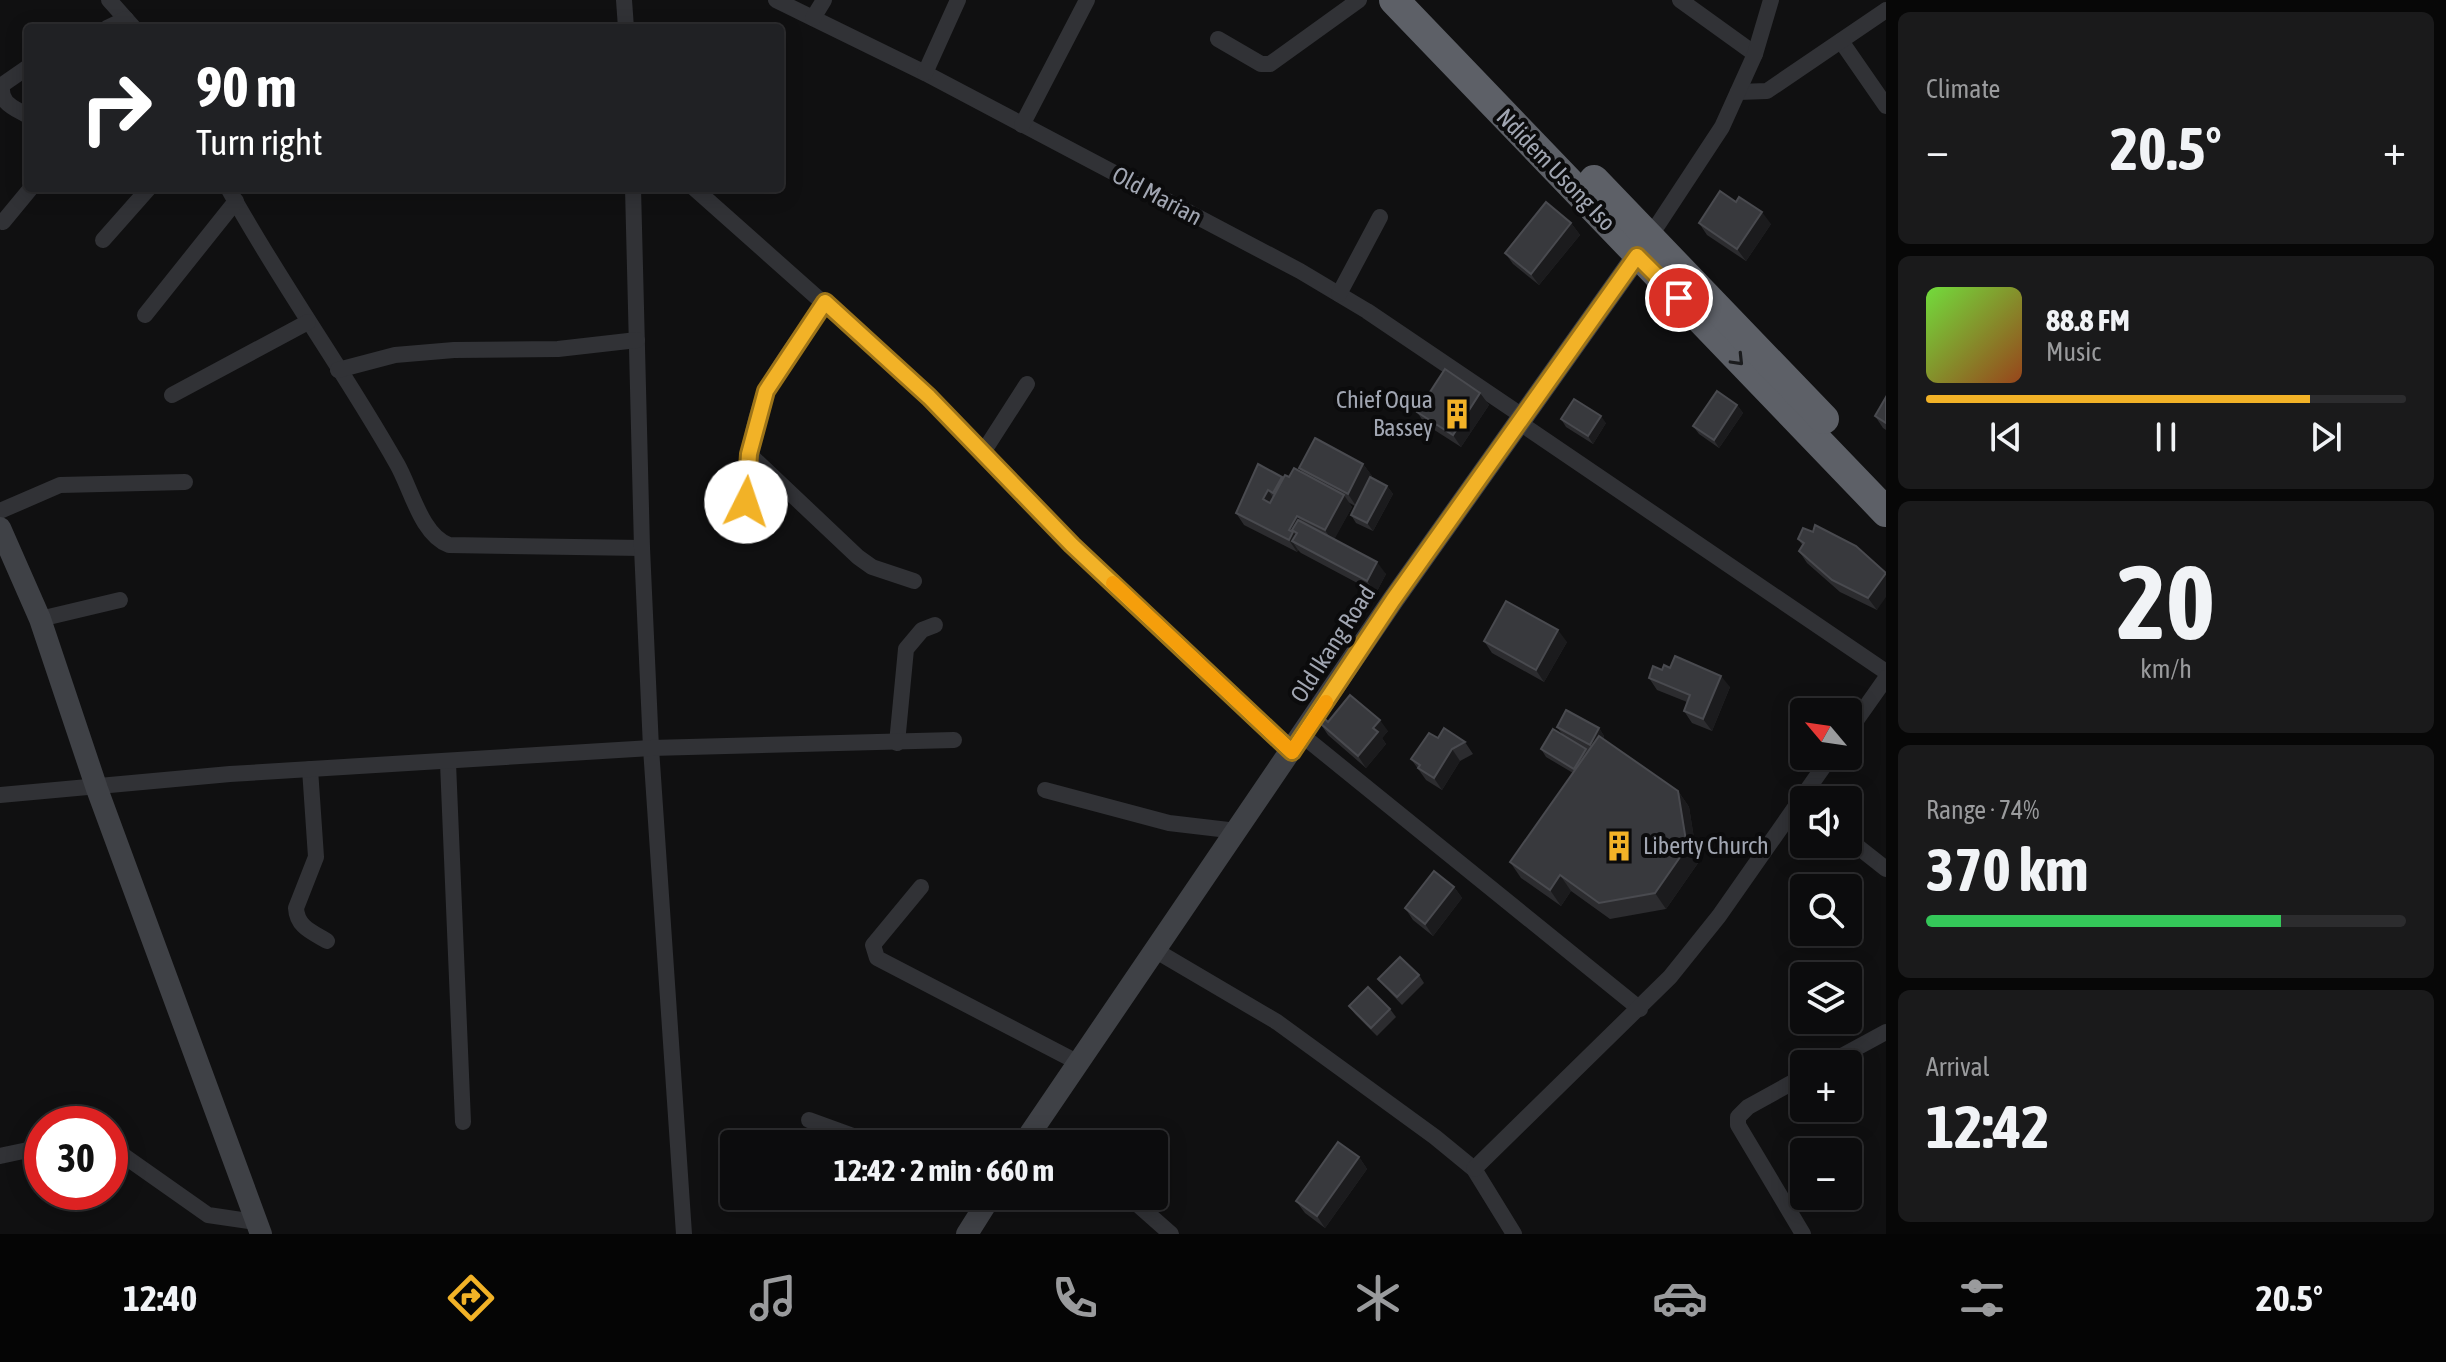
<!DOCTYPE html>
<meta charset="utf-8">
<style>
:root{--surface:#0c0c0d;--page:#1a1a1b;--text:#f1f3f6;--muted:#9a9b9d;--line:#2c2c2e;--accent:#f2b227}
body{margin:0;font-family:"Asap Condensed",sans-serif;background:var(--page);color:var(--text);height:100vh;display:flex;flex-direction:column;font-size:30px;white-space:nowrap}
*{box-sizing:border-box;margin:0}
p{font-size:26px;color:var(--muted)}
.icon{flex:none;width:44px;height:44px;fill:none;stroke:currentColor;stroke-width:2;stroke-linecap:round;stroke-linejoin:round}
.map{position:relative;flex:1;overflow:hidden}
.side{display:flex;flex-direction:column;gap:12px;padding:12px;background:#070707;width:560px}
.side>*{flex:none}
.hud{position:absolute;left:24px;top:24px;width:760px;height:168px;border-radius:8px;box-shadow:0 4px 20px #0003,0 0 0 2px var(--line);background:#202124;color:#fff;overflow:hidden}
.needle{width:52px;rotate:299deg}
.controls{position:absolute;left:1790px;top:698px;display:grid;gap:16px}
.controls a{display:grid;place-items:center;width:72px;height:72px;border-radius:8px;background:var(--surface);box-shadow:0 4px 20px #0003,0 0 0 2px var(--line);font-size:40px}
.speed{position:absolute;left:24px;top:1106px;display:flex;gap:16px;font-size:40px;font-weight:700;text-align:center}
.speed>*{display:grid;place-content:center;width:104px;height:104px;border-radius:50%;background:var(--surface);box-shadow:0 4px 20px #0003,0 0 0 2px var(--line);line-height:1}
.speed .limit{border:12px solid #d22;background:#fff;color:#111}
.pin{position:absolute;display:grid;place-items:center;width:68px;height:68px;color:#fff;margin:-34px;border:4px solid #fff;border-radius:50%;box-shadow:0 2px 8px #0007}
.me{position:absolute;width:88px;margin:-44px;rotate:4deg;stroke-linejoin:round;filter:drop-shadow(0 0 6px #0008)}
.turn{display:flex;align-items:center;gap:28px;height:168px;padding:0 40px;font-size:36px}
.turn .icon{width:104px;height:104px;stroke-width:2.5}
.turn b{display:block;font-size:56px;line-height:68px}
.big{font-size:60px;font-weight:700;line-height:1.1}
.side .widget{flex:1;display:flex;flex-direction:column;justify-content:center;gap:12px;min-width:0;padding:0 28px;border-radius:12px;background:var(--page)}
.side .dial{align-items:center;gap:0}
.dial b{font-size:104px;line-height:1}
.song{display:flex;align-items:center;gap:24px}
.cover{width:96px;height:96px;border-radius:12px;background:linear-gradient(135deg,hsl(100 70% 55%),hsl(20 70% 35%))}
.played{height:8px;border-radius:4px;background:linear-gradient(90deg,var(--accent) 80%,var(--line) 80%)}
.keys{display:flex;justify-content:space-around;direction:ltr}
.heat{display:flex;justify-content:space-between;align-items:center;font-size:44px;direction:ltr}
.charge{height:12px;border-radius:6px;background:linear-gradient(90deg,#34c759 74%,var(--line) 0)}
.trip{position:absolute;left:720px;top:1130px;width:448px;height:80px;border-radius:8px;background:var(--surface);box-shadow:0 4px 20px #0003,0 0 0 2px var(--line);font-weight:700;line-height:80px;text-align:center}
.tabs{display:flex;height:128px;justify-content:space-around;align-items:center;background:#050505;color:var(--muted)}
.tabs .icon{width:56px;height:56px}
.tabs .on{color:var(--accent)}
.tabs b{font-size:36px;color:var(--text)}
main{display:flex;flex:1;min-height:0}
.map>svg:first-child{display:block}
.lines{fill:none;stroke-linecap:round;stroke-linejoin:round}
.street{stroke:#313236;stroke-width:16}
.secondary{stroke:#3f4146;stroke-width:22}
.highway{stroke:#5d6067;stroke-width:30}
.wall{fill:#2c2c2f}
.shaded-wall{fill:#1b1b1d}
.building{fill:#38393d;stroke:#494a4f;stroke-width:2}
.oneway{stroke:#1b1c1e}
.route-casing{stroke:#9d7419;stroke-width:20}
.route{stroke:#f2b227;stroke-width:14}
.slow{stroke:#f59e0b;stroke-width:14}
.labels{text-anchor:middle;stroke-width:8;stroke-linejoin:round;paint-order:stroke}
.street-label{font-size:24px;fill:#a1a6b2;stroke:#0b0b0c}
.poi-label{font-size:24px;fill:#a1a6b2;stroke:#0b0b0c;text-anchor:end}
</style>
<main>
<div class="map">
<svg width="1886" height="1234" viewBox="0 0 1886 1234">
<rect width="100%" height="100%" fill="#101011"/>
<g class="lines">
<!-- street -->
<g class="street">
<polyline points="109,0 134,28"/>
<polyline points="624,0 626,28"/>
<polyline points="776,0 925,73 1300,271 1367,311 1524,417"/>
<polyline points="1680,0 1755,54"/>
<polyline points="813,18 824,0"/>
<polyline points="107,28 126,19"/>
<polyline points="1218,39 1261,64 1270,64 1359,0"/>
<polyline points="1841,41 1886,106"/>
<path d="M28 67 2 85C0 104 13 107 28 116"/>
<polyline points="925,73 958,0"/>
<polyline points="1738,92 1767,91 1886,10"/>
<polyline points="1022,125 1087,0"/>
<path d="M228 188C280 283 344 370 397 464 411 488 421 535 449 545L642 548"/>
<polyline points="633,188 642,548 651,748 684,1234"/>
<polyline points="694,188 929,397 1072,545 1292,752"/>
<polyline points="3,222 31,188"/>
<polyline points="1649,238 1722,127 1755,54 1771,0"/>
<polyline points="103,240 149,188"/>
<polyline points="1339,294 1380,217"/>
<polyline points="145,315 236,201"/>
<polyline points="338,370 395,355 454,350 558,349 637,340"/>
<polyline points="172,395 308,322"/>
<polyline points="1520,423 1886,672"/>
<polyline points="749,454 858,557 872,567 914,581"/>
<polyline points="982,454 1027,384"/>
<polyline points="0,511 60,485 185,482"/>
<path d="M744 526C747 481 747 433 766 391 781 360 805 331 825 302"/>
<polyline points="40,619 120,600"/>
<polyline points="1848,732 1886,678"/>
<polyline points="1303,736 1640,1009"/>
<polyline points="897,743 906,649 922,630 935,625"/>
<polyline points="448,763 463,1122"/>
<path d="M310 769 316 857 296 908C297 927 312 932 327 941"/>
<polyline points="1045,790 1169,823 1237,831"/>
<polyline points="0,795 230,774 651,748 954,740"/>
<polyline points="1848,839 1886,869"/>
<polyline points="921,887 873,945 877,958 1077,1062"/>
<polyline points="1153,949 1277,1022 1435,1137 1474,1169 1514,1234"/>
<polyline points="1827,1064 1886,1032"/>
<polyline points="809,1120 875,1144"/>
<polyline points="1030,1132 1048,1144"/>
<polyline points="110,1146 208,1215 256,1222"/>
<polyline points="0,1156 42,1147"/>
<polyline points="1474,1169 1670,977 1719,916 1831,756"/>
<polyline points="1128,1196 1171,1234"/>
<polyline points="1803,1234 1738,1125 1738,1117 1748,1107 1804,1076"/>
</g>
<!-- secondary -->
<g class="secondary">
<polyline points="0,528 40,619 97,789 261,1234"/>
<polyline points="1023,1144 1393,600 1637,256"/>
<polyline points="967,1234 991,1196"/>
</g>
<!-- highway -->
<g class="highway">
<polyline points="1394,0 1886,512"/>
<polyline points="1594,180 1824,419"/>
</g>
</g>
<!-- wall -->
<g class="wall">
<polygon points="1571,223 1580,235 1539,285 1513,264 1505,253"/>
<polygon points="1699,223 1771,224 1746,261 1707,235"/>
<polygon points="1480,393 1489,405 1461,447 1425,424 1417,412"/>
<polygon points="1886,397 1886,430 1883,428 1875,416"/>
<polygon points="1737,405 1743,413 1719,448 1699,434 1693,426"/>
<polygon points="1561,419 1606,423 1593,444 1566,427"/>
<polygon points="1363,464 1372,476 1371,478 1387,486 1393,494 1373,531 1356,523 1351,515 1355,506 1348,502 1352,507 1334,539 1386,574 1376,593 1301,553 1298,550 1297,552 1244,525 1236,513 1282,477 1283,478 1289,477 1302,472 1299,468"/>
<polygon points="1798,539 1886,573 1877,610 1840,592 1807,563 1799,551 1803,546"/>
<polygon points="1484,641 1567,642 1544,682 1492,653"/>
<polygon points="1662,670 1730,687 1712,731 1692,723 1684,711 1687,702 1657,690 1649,678"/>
<polygon points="1328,722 1388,731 1382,738 1386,744 1366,768 1328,735 1320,723"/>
<polygon points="1557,727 1599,728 1604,736 1603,739 1678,791 1689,807 1698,863 1666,909 1610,919 1571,891 1561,906 1521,878 1510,862 1573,773 1546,757 1541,749 1562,734"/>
<polygon points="1438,738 1465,742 1473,754 1460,761 1442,790 1426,780 1411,759"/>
<polygon points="1454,887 1462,898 1433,936 1413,920 1405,908"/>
<polygon points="1419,975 1424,983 1402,1005 1384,986 1378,979"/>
<polygon points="1349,1006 1390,1009 1396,1017 1377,1036 1355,1014"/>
<polygon points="1359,1157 1367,1169 1325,1228 1305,1213 1296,1201"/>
</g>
<!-- shaded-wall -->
<g class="shaded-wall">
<polygon points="1762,212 1771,224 1746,261 1737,249"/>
<polygon points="1571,223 1580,235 1539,285 1531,274"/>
<polygon points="1480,393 1489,405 1461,447 1453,435"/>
<polygon points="1737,405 1743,413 1719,448 1714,440"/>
<polygon points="1601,416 1606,423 1593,444 1588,436"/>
<polygon points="1363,464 1372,476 1356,506 1348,494"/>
<polygon points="1387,486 1393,494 1373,531 1367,523"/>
<polygon points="1268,490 1276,502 1271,511 1263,499"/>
<polygon points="1344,495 1352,507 1333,542 1325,530"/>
<polygon points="1297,516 1305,527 1297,533 1292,530 1302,544 1292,541 1298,550 1297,552 1289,540 1289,530"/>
<polygon points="1377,562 1386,574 1376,593 1367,581"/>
<polygon points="1886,574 1886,597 1877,610 1868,598"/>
<polygon points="1558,630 1567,642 1544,682 1536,670"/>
<polygon points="1721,676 1730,687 1712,731 1703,719"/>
<polygon points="1380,720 1388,731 1382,738 1386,744 1366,768 1358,756 1373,728"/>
<polygon points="1599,728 1604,736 1596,753 1590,745"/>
<polygon points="1452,749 1460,761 1442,790 1434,778"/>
<polygon points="1678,791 1689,807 1698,863 1666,909 1655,893"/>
<polygon points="1560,875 1571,891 1561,906 1550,890"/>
<polygon points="1454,887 1462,898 1433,936 1425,924"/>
<polygon points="1359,1157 1367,1169 1325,1228 1317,1216"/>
</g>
<!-- building -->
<g class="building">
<polygon points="1720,191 1736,202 1739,197 1762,212 1737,249 1699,223"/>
<polygon points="1546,202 1571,223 1531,274 1505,253"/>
<polygon points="1445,369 1480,393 1453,435 1417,412"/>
<polygon points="1717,391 1737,405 1714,440 1693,426"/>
<polygon points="1886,397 1886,423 1875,416"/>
<polygon points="1574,399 1601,416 1588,436 1561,419"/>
<polygon points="1315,438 1363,464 1348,494 1299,468"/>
<polygon points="1258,464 1282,477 1273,493 1268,490 1263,499 1270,503 1285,475 1289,477 1294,468 1344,495 1325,530 1297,516 1289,530 1293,532 1289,540 1236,513"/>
<polygon points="1370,477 1387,486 1367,523 1351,515"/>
<polygon points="1298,520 1377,562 1367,581 1292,541 1297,533 1292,530"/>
<polygon points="1815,525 1856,546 1886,573 1868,598 1832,580 1799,551 1804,543 1798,539 1803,528 1813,532"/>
<polygon points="1506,601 1558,630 1536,670 1484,641"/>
<polygon points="1675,656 1721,676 1703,719 1684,711 1690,695 1649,678 1653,666 1662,670 1664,665 1670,668"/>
<polygon points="1350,695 1380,720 1373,728 1378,732 1358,756 1320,723 1324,718 1328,722"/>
<polygon points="1566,710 1599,728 1590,745 1557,727"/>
<polygon points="1444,728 1465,742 1452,749 1434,778 1418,768 1420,765 1411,759 1429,733 1438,738"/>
<polygon points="1553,729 1586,749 1574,769 1541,749"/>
<polygon points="1599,736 1678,791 1687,847 1655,893 1599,903 1560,875 1550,890 1510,862"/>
<polygon points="1434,871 1454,887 1425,924 1405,908"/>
<polygon points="1400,957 1419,975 1397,997 1378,979"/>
<polygon points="1368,987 1390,1009 1371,1028 1349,1006"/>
<polygon points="1338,1142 1359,1157 1317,1216 1296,1201"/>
</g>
<!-- one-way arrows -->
<defs><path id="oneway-chevron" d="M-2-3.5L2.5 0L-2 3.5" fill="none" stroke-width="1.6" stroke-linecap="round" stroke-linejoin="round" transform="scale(2)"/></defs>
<use class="oneway" href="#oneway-chevron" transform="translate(1738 360) rotate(46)"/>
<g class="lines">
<!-- route casing -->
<g class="route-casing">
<polyline id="route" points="746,502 749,454 766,391 825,302 929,397 1072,545 1292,752 1393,600 1637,256 1679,298"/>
</g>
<!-- route -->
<use href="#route" class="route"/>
<!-- slow -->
<polyline class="slow" points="1113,583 1292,752 1326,702"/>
</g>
<!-- icons -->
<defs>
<g id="building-bare" transform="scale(2.4)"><path d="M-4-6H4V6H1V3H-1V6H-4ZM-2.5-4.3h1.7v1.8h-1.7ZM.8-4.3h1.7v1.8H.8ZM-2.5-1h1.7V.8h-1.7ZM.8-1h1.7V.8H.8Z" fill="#f2b227" stroke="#0b0b0c" stroke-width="2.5" paint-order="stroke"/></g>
</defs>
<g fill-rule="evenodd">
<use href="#building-bare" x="1457" y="414"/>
<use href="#building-bare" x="1619" y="846"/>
</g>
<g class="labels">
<!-- street labels -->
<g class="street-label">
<text transform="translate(1556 170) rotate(46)" y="8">Ndidem Usong Iso</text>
<text transform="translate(1157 196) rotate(28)" y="8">Old Marian</text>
<text transform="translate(1333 644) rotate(-57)" y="8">Old Ikang Road</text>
</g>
<!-- poi labels -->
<g class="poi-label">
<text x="1433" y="408">Chief Oqua<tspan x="1433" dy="28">Bassey</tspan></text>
<text x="1643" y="854" text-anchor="start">Liberty Church</text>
</g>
</g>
</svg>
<div class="controls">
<a><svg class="needle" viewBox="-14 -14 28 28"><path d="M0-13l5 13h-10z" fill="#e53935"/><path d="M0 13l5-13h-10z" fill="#9a9b9d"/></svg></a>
<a><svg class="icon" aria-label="sound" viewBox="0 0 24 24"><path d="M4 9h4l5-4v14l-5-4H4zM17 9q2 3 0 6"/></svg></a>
<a><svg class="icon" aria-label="search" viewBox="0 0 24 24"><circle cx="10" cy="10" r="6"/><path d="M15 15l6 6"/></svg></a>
<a><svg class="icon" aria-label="layers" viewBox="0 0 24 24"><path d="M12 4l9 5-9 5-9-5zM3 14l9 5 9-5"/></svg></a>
<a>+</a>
<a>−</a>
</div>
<div class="speed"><div class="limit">30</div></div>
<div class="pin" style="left:1679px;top:298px;background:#d93025"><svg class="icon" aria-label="arrive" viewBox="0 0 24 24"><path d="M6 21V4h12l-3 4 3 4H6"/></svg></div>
<svg class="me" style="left:746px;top:502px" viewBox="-20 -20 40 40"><circle r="19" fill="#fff"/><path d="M0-13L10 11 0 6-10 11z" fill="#f2b227"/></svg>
<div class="trip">12:42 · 2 min · 660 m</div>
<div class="hud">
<div class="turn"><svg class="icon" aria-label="right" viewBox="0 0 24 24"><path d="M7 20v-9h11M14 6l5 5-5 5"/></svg><div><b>90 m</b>Turn right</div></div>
</div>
</div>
<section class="side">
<div class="widget"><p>Climate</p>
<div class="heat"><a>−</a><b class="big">20.5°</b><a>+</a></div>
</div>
<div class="widget">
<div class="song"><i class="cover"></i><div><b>88.8 FM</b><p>Music</p></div></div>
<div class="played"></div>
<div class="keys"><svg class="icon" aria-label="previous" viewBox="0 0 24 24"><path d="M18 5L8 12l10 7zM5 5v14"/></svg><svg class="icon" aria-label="pause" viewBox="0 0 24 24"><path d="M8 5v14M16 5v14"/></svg><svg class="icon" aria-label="next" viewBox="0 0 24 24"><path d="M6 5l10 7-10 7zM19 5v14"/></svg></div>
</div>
<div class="widget dial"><b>20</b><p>km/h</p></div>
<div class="widget"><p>Range · 74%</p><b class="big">370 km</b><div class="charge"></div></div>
<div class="widget"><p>Arrival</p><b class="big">12:42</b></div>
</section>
</main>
<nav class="tabs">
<b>12:40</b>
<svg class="icon on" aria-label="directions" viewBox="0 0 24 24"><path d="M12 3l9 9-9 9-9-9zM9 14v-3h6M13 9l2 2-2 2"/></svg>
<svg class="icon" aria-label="music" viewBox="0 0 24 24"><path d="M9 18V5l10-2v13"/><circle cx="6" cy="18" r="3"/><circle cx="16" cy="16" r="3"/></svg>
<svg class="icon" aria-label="phone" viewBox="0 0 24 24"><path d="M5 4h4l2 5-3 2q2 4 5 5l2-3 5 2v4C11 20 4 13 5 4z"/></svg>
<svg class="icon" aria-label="climate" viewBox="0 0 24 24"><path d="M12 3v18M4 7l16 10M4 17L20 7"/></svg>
<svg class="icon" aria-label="car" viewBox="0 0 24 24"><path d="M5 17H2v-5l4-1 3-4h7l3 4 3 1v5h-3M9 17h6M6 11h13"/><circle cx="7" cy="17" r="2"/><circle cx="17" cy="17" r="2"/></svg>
<svg class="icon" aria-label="filters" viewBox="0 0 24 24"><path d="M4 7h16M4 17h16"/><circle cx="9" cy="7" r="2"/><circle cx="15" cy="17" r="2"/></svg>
<b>20.5°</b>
</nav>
